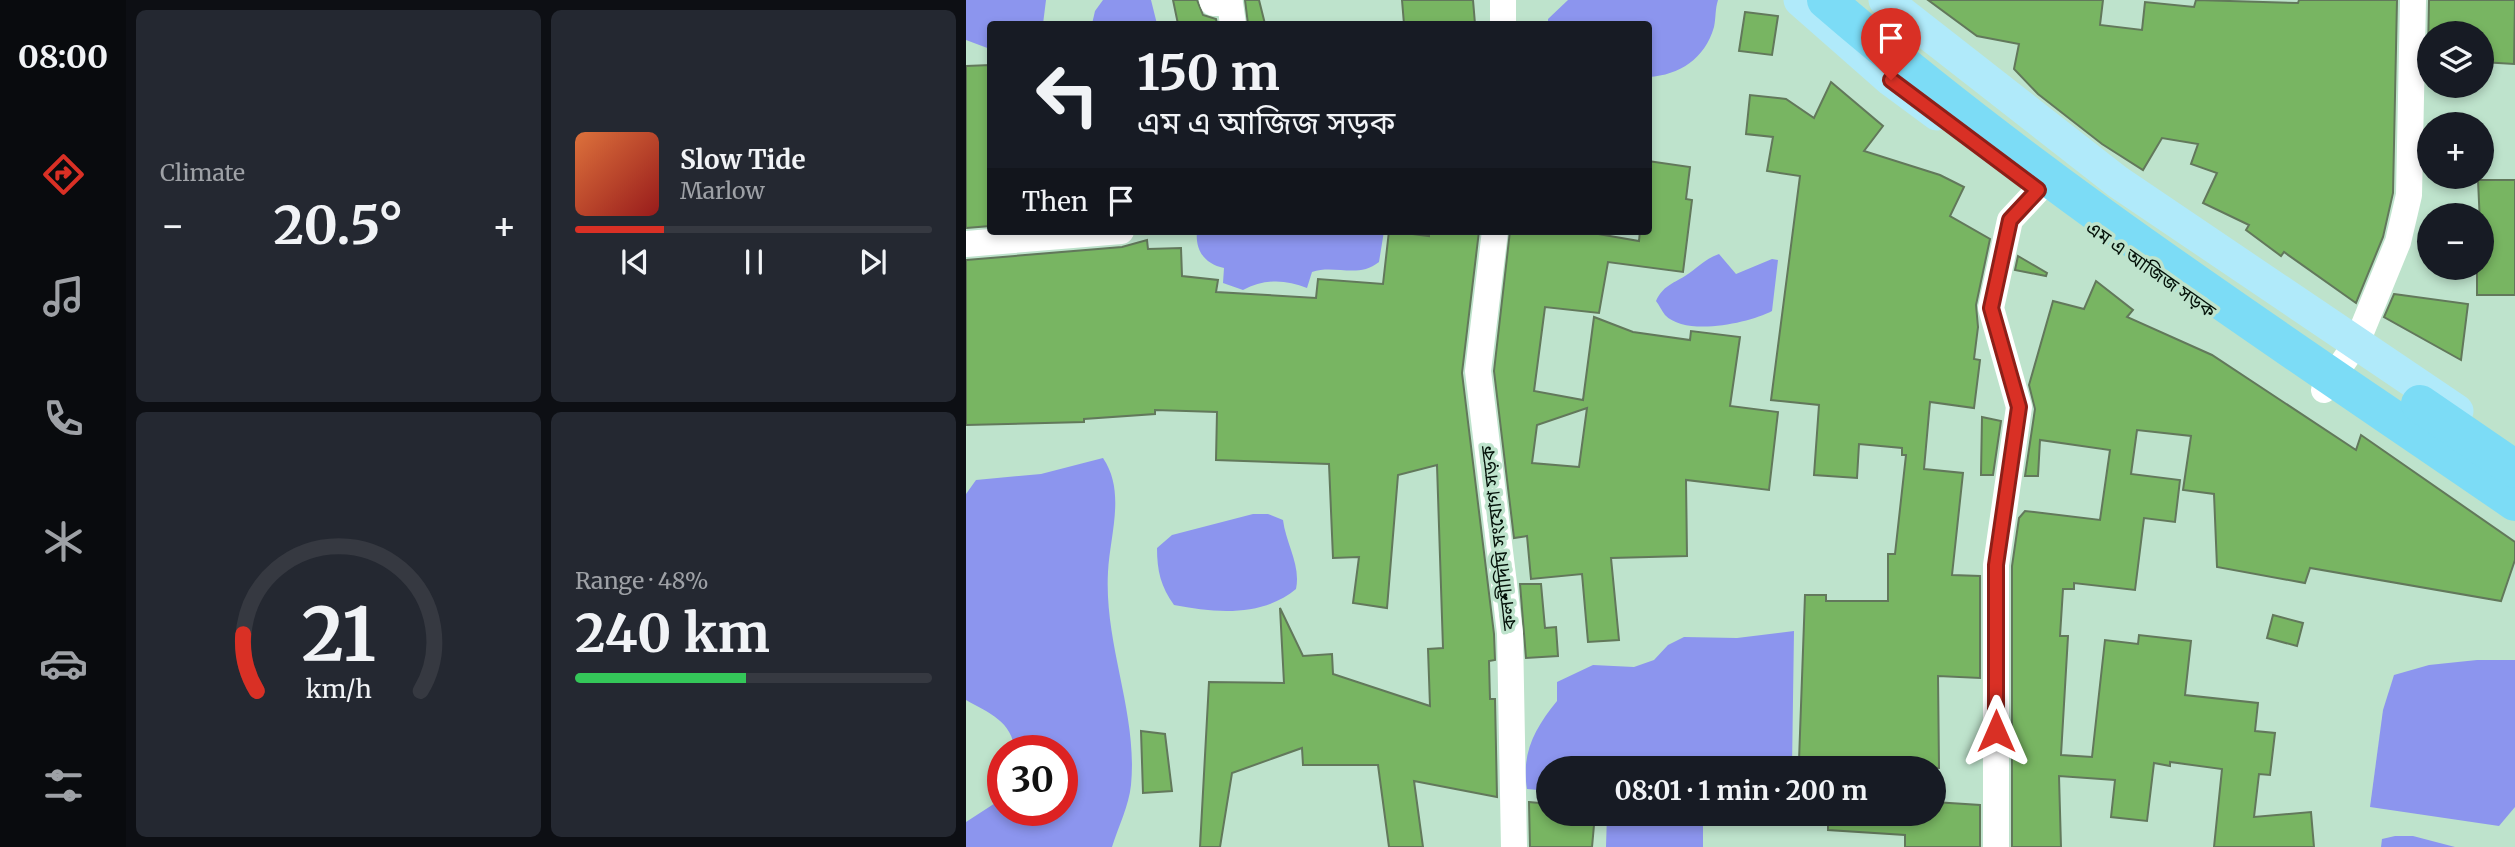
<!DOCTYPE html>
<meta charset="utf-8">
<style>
:root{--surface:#171b24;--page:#242831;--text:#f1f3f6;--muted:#9ea1a6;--line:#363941;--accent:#d93025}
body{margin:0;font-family:Merriweather,"Noto Sans Bengali",serif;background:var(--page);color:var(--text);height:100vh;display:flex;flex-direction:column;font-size:26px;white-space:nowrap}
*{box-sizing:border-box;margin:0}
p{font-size:23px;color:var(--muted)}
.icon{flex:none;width:38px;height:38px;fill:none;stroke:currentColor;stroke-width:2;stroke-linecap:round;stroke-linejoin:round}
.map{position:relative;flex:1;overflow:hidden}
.panel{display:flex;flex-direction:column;gap:10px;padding:10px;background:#0d0f14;width:840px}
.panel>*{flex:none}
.banner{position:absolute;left:21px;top:21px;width:665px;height:214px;border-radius:7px;box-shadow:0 4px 10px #0003;background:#171b24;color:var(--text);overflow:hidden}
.buttons{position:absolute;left:1451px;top:21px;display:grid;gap:14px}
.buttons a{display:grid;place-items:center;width:77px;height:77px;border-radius:50%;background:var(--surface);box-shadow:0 4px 10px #0003;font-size:35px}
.speed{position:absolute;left:21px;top:735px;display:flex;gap:14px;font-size:35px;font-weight:700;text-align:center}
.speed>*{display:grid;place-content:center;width:91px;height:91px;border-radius:50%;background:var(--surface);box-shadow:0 4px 10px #0003;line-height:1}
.speed .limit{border:10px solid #d22;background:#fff;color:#111}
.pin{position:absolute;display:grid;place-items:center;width:60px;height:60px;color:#fff;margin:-72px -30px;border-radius:50% 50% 50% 0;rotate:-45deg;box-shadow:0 0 7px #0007}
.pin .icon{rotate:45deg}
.me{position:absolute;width:77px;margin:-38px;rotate:0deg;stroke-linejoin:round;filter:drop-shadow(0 0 5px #0008)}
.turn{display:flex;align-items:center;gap:24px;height:147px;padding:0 35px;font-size:32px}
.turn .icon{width:91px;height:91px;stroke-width:2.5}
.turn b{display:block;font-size:49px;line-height:60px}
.then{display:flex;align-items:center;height:66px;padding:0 35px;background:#0003;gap:14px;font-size:26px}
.big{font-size:52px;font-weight:700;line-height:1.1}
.panel .tile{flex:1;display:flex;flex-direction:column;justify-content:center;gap:10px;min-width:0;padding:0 24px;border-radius:10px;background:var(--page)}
.panel .dial{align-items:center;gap:0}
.dial svg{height:182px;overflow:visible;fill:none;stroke:var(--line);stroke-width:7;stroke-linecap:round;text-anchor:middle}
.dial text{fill:var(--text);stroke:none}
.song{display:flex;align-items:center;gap:21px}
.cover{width:84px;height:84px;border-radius:10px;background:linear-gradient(135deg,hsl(20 70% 55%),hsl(0 70% 35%))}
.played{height:7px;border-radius:4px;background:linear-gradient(90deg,var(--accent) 25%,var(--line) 25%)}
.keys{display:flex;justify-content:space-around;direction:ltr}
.heat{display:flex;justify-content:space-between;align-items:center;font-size:38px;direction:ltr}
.charge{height:10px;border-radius:5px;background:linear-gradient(90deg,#34c759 48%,var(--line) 0)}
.panel .tiles{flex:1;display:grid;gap:10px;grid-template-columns:repeat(2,1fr)}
.trip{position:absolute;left:570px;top:756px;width:410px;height:70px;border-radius:35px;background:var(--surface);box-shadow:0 4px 10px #0003;font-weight:700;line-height:70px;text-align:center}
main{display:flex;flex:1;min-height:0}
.tab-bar{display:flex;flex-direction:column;width:126px;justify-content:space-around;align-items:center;background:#090b0e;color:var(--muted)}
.tab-bar .icon{width:49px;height:49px}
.tab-bar .active{color:var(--accent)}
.tab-bar b{font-size:32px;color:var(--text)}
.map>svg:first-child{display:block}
.water{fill:#8c95ee}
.building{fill:#78b562;stroke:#62785b;stroke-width:2;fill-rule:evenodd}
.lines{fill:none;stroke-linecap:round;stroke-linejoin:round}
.minor{stroke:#fff;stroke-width:26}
.major{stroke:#b0eafa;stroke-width:33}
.highway{stroke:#7cdcf6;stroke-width:38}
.route-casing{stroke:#8d1f18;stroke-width:18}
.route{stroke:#d93025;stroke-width:12}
.labels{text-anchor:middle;stroke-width:7;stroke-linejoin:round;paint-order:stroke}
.street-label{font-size:19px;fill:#041109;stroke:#bee3cc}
</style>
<main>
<nav class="tab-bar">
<b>08:00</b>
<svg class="icon active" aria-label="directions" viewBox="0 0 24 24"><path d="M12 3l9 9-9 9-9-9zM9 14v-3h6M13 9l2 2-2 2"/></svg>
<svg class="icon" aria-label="music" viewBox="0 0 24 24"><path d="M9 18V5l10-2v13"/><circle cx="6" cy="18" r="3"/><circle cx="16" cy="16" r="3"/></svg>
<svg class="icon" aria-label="phone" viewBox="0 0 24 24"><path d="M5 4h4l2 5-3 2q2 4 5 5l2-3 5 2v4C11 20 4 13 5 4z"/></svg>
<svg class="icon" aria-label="climate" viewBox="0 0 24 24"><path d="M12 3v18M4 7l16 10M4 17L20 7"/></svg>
<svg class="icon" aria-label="car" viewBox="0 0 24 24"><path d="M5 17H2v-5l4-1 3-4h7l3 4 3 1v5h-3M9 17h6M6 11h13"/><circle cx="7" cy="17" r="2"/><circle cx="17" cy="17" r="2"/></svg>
<svg class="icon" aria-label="filters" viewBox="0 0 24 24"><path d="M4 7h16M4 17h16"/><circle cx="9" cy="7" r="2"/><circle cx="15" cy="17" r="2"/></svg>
</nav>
<section class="panel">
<div class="tiles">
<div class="tile"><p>Climate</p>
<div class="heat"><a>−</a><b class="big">20.5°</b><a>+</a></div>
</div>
<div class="tile">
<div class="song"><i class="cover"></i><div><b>Slow Tide</b><p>Marlow</p></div></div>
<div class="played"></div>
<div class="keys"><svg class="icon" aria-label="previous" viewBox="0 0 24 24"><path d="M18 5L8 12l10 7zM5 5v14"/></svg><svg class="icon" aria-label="pause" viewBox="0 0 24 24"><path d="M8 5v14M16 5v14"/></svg><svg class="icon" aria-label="next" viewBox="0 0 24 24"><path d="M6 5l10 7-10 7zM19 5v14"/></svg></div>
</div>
<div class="tile dial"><svg viewBox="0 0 100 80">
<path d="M14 69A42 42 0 1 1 86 69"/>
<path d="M14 69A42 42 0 0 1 8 44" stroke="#d93025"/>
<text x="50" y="56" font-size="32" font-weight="700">21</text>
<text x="50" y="72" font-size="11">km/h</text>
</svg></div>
<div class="tile"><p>Range · 48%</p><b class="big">240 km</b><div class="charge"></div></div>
</div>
</section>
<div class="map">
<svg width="1549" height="847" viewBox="0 0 1549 847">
<rect width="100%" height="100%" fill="#bee3cc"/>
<!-- water -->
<g class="water">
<polygon points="0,0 80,0 77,24 24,24 24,49 0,40"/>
<polygon points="137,0 185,0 191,24 126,24 129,11"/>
<path d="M602 0H752C749 9 750 18 748 27 739 59 713 75 683 77L682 24H582V19Z"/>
<path d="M231 231H418L413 262C392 279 369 264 346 272L341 288C319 279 298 279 277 290L257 283 258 268C239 264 229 251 231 231Z"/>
<path d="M753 254 770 274 806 259 812 260 806 311C783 323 720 337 699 315 696 311 693 305 690 301 697 286 706 284 719 276 732 268 737 260 753 254Z"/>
<path d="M137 458C160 492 144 534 142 572 138 645 172 713 165 785 163 805 152 828 146 847H0V822L37 798V810H96V751H49C46 721 23 713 0 700V494L10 480 75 474Z"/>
<path d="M287 514H302L317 520C320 544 335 565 330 589 296 617 250 613 208 605 195 587 191 571 191 548L206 535Z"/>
<path d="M828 631 826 768H583V791L561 789C555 753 569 728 591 701V682L627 665 668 667 688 660 702 645 718 637 771 638Z"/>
<polygon points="1511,660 1549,660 1549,807 1533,826 1404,807 1417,710 1428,675 1463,665"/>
<polygon points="641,814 737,814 737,847 640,847"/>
<polygon points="1429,836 1447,836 1489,847 1415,847 1416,839"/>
</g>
<!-- building -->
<g class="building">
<polygon points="207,0 231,0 237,15 250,19 251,24 212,24"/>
<polygon points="279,0 293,0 299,24 282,24"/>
<polygon points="436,0 507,0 509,24 438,24"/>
<polygon points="962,0 1137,0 1134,25 1176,30 1179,2 1228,7 1230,0 1332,3 1333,0 1431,0 1427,193 1417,237 1390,303 1318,252 1315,256 1280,230 1283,225 1237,203 1251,173 1225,164 1232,144 1196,138 1177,170 1136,144 1072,94 1048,69 1053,44 1011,36"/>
<polygon points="1463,0 1549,0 1548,64 1516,62 1516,33 1463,33 1462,53"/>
<polygon points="779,12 812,16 806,55 773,51"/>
<polygon points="24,65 24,226 0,228 0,66"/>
<polygon points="865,82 917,126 898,151 974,175 998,187 984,216 1024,239 1010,305 1012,327 1008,359 1014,360 1008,408 964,402 958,469 997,473 986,575 1014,576 1014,678 972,676 973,768 938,768 938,760 833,761 839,595 860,595 860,601 922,601 922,554 929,554 940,455 936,455 936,448 893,444 891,478 848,475 853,405 805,400 834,176 801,171 807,137 780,134 784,95 820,99 848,118"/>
<path d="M682 161 724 167 720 199 726 200 717 272 642 262 633 313 579 307 568 391 617 400 628 317 667 332 724 340 725 331 774 337 764 406 812 412 803 490 720 480 721 556 645 558 653 640 622 642 616 574 565 579 561 536 548 538 528 371 544 231H615L673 241 674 231H682ZM621 408 613 467 566 463 571 425Z"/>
<polygon points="1512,180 1549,180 1549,295 1511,295 1511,268 1516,268"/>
<polygon points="423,231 463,236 463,231 513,231 496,373 528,634 529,660 523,661 524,699 529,699 531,797 448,781 457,847 423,847 412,765 337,765 336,748 266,773 254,847 234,847 243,682 318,683 314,608 337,656 366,654 367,674 464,706 462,649 477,648 471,465 432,475 421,608 387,603 393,557 367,558 363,464 250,460 251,412 189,410 189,414 118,419 118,422 0,425 0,260 156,247 181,240 182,249 215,248 216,276 252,280 250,292 350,298 352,279 417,284"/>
<polygon points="1052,256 1081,273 1080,276 1049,270"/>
<polygon points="1130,281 1167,310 1161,317 1246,355 1390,450 1395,435 1549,542 1549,560 1535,601 1344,568 1339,583 1251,567 1248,494 1217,490 1225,436 1171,430 1165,474 1214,480 1209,522 1178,518 1169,590 1108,583 1108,589 1097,589 1094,636 1102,636 1095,755 1126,757 1139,640 1172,644 1173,635 1225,641 1219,695 1292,703 1289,731 1309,733 1304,775 1293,774 1288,817 1345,812 1348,847 1248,847 1256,769 1204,762 1204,766 1188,763 1181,821 1145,817 1149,780 1093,776 1095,847 1046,847 1046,566 1053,518 1059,511 1134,520 1144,450 1074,440 1072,476 1059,476 1069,409 1063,385 1087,301 1118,309"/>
<polygon points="1428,294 1502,304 1495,360 1418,317"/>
<polygon points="1016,417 1035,421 1027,475 1015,475"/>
<polygon points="554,584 575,584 579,628 590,627 592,656 560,658"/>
<polygon points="1307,615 1337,623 1331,646 1301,638"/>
<polygon points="175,731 199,734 206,791 177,793"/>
<polygon points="563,802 583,804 583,814 629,814 626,847 564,847"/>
<polygon points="968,802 1014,805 1014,847 939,847 939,835 862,830 862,814 968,814"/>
</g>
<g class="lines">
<!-- minor -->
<g class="minor">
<polyline points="246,0 247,3 264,3 267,24"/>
<polyline points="537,24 537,0"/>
<polyline points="529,231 512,371 544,633 548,847"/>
<polyline points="0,244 155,231"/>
<polyline points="1358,390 1391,342 1432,242 1443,195 1447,0"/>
<polyline points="1030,847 1030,565 1053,407 1025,308 1044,220 1072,190"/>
</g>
<!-- major -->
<g class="major">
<polyline points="834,0 925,80 971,114"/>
<polyline points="919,0 1152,182 1491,411"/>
</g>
<!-- highway -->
<g class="highway">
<path d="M860 0C1075 186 1315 341 1549 502"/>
<polyline points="1454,404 1549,469"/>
</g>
</g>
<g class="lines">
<!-- route casing -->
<g class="route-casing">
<polyline id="route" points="925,80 1072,190 1044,220 1025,308 1053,407 1030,565 1030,731"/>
</g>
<!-- route -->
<use href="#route" class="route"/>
</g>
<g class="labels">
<!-- street labels -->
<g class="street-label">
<text transform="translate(1185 269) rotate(35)" y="7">এম এ আজিজ সড়ক</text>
<text transform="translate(532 538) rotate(-97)" y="7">কলশীদিঘি সংযোগ সড়ক</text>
</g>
</g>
</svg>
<div class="buttons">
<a><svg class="icon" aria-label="layers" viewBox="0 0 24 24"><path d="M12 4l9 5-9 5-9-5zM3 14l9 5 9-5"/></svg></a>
<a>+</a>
<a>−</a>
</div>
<div class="speed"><div class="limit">30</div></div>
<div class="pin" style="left:925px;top:80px;background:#d93025"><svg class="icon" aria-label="arrive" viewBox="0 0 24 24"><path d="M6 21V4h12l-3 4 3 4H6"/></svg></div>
<svg class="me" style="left:1030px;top:731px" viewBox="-20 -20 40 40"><path d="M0-17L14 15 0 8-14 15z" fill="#d93025" stroke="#fff" stroke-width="4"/></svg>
<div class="trip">08:01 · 1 min · 200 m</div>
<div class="banner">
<div class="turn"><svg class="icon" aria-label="left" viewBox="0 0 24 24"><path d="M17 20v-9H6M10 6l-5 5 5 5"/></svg><div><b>150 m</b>এম এ আজিজ সড়ক</div></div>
<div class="then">Then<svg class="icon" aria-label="arrive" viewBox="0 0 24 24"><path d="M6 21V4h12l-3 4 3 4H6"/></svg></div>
</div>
</div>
</main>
